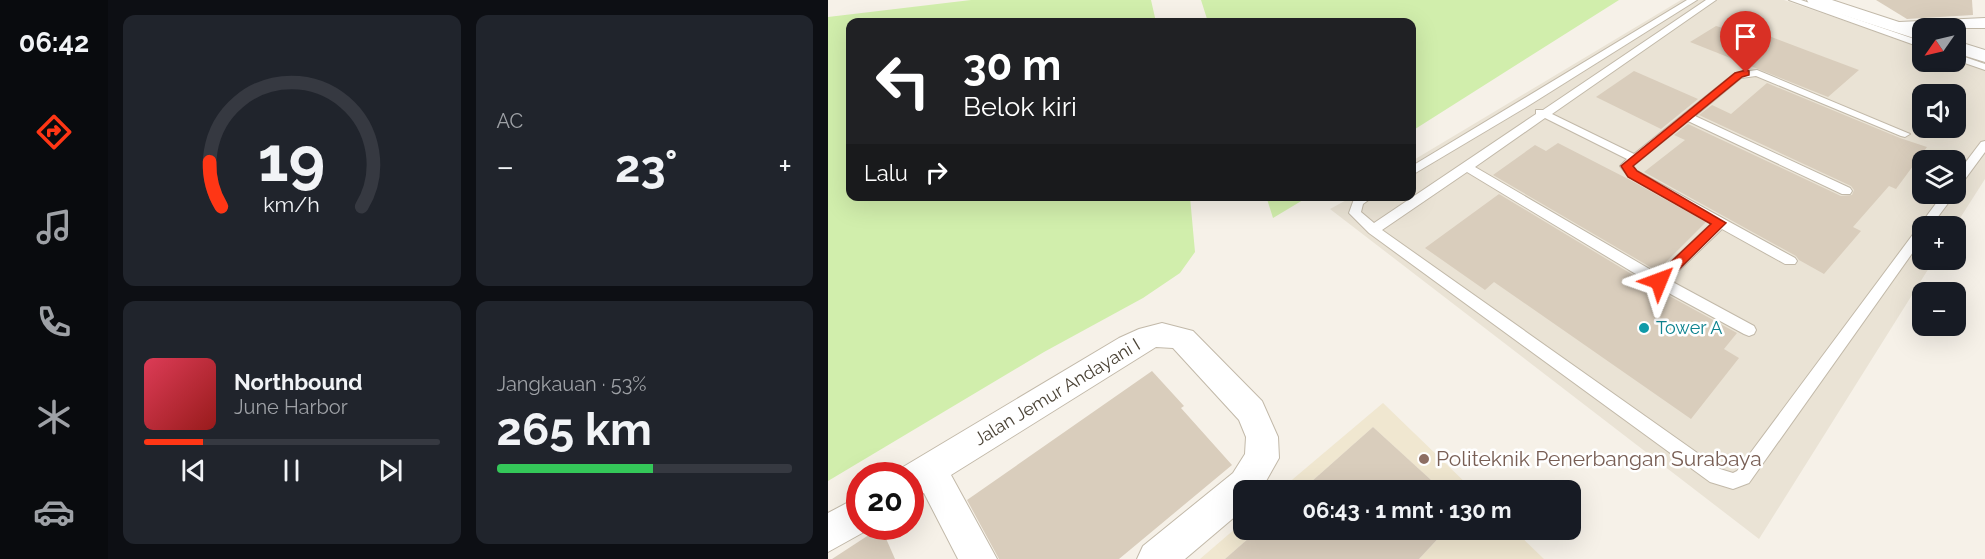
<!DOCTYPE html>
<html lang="id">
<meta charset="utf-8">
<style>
:root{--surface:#171b24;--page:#20242c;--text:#f1f3f6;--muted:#9ea1a6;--line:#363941;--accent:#ff3615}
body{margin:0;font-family:Raleway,sans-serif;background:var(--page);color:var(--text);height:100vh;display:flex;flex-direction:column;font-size:22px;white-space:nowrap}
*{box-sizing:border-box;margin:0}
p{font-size:20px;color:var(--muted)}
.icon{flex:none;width:33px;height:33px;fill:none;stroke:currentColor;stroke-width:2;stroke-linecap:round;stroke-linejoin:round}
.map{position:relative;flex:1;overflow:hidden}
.drawer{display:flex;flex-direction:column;gap:15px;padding:15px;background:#0d0f14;width:720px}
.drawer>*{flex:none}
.banner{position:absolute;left:18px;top:18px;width:570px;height:183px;border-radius:12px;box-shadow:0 6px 24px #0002;background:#202124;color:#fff;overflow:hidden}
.needle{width:39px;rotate:236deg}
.fabs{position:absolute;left:1084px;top:18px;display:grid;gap:12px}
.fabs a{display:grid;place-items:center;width:54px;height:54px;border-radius:12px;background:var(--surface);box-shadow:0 6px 24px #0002;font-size:30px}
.speed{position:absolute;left:18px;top:462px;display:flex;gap:12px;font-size:30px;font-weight:700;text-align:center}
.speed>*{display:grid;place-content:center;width:78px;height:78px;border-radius:50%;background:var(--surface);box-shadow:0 6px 24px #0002;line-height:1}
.speed .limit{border:9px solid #d22;background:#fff;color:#111}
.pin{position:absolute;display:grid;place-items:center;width:51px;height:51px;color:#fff;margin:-62px -26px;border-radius:50% 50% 50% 0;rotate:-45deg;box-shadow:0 0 6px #0007}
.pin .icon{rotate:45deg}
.me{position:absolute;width:66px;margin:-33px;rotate:46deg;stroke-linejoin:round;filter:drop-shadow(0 0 4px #0008)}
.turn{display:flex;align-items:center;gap:21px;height:126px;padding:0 18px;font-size:27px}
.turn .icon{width:78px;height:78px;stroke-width:2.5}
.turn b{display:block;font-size:42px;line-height:51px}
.then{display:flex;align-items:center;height:57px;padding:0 18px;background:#0003;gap:12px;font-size:22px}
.big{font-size:45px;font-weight:700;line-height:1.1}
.drawer .widget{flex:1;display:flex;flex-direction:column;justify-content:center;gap:9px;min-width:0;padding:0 21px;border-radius:12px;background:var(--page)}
.drawer .dial{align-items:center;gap:0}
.dial svg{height:156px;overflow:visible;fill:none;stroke:var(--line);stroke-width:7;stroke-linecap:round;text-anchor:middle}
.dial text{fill:var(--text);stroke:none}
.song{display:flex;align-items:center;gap:18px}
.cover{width:72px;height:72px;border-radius:9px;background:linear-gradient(135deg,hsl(350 70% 55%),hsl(0 70% 35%))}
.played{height:6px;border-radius:3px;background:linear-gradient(90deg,var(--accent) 20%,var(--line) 20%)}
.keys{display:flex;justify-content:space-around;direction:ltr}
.heat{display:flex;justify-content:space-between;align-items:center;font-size:33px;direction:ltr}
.charge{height:9px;border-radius:4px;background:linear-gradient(90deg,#34c759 53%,var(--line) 0)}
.drawer .tiles{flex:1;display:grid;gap:15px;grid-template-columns:repeat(2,1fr)}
.trip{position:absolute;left:405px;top:480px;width:348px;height:60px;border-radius:12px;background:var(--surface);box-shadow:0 6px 24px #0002;font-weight:700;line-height:60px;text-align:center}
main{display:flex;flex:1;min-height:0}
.dock{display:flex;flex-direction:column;width:108px;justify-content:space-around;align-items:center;background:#090b0e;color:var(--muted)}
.dock .icon{width:42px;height:42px}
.dock .active{color:var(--accent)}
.dock b{font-size:27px;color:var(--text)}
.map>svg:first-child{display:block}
.residential{fill:#eae3d5;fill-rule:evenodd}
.education{fill:#f0e7d0}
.green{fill:#d1eeac}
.building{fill:#d9cdbc}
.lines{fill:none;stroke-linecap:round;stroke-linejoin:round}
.service-casing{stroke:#c2b9a9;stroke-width:2}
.minor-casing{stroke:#c2b9a9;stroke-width:2}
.service{fill:#fff;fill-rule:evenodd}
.minor{fill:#fff;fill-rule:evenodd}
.route{fill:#ff3615;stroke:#a6230e;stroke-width:1.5}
.culture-dot{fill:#0f9aa8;stroke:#fff;stroke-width:2}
.education-dot{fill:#8d6e63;stroke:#fff;stroke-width:2}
.labels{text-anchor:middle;stroke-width:5;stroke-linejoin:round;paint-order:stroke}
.culture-label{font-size:18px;fill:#0d838f;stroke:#fff;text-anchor:start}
.street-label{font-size:18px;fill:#4a4235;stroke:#fff}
.near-education-label{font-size:21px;fill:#785e54;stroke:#fff;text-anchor:start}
</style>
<main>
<nav class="dock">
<b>06:42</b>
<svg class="icon active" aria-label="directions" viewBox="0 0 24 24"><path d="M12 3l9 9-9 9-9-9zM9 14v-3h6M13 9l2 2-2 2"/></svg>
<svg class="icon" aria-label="music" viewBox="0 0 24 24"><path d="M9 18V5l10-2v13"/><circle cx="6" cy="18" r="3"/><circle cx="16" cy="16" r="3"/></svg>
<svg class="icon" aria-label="phone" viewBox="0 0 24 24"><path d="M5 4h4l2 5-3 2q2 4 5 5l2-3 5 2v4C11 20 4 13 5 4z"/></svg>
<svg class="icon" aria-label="climate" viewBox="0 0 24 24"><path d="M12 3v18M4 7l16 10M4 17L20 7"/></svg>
<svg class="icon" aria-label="car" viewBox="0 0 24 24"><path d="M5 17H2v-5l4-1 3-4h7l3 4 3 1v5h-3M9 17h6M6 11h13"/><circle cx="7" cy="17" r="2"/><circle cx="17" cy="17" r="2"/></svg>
</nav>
<section class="drawer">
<div class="tiles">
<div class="widget dial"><svg viewBox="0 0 100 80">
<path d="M14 69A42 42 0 1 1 86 69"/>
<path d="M14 69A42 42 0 0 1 8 46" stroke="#ff3615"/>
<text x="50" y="56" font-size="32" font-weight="700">19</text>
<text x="50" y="72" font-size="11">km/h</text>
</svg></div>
<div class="widget"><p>AC</p>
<div class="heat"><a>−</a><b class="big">23°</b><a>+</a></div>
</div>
<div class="widget">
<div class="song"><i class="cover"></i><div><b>Northbound</b><p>June Harbor</p></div></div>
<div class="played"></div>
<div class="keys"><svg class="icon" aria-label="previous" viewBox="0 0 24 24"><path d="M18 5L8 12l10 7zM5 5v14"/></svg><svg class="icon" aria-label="pause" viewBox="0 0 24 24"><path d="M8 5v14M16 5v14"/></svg><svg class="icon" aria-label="next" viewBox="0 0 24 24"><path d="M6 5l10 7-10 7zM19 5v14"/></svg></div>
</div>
<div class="widget"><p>Jangkauan · 53%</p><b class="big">265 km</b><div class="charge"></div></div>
</div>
</section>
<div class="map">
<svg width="1157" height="559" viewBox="0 0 1157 559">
<rect width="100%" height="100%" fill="#f6f1e8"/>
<!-- residential -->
<path class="residential" d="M853 0H956L1095 48V62H1128V60L1157 70V179L1127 226H1095V260H1106L931 539 502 209 524 197 584 196V161ZM1095 94H1128V128H1095ZM1095 160H1128V194H1095Z"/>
<!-- education -->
<g class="education">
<polygon points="555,403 645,490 614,490 545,427 474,490 452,490"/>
<polygon points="415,522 416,530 430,530 397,559 372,559"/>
<polygon points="618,530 686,530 716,559 591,559"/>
</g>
<!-- green -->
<g class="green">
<polygon points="143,0 323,0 328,22 22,22 22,196 362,197 367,252 352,273 315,298 216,352 0,481 0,17"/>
<polygon points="373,0 791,0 584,131 584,22 380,22"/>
<polygon points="438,196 480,196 480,197 445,218"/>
</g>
<!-- building -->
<g class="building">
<polygon points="1048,0 1144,0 1145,15 1079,19"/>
<polygon points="904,22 983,52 1031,70 1000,97 862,42 888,26 895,28"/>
<polygon points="806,71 870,99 833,129 768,97"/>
<polygon points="939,83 1072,138 1099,147 1068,189 1061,186 1025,227 1033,231 996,274 971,260 968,256 816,172 857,140 846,135 860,124 1013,196 1024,195 1026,190 1023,186 871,115 884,105 903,114"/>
<polygon points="730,143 804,181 878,222 829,271 665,175 707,145 718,151"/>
<polygon points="671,194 825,287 909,333 896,349 911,358 863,419 666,282 657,290 597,248"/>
<polygon points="324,371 356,406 353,408 404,465 291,559 171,559 139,500"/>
<polygon points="545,427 614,490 474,490"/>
<polygon points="53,527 67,559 4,559"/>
<polygon points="430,530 618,530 591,559 397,559"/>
</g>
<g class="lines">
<!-- service casing -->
<g class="service-casing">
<g id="service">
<polygon points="859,0 869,0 700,106 584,175 584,166"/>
<path d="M878 0H888L724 114 806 154 907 73 929 70 1082 134 1077 137 1073 136 928 76 913 78 867 116 1022 188 1024 191 1022 194H1014L860 121 805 166 809 171 967 258 969 261 967 264H957L894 229 841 280 926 326 928 330 926 334 921 336 916 334 826 285 639 172 554 230 892 469 905 473 909 471 1115 194H1127L1103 226H1095V238L921 483 905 489 882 482 541 233 521 213 526 199 530 196H546L535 204 533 212 546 223 708 114V110H715ZM717 118 799 159 792 166 801 177 884 223 830 274 647 167Z"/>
<polygon points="961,0 973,0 1095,42 1095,48"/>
<polygon points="1128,54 1157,64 1157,70 1128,60"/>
<polygon points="1157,141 1157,152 1132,186 1128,187 1128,175 1153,142"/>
</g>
</g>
<!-- minor casing -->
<g class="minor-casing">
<g id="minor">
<polygon points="979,0 1004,0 1071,22 1157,18 1157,28 1095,28 1095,41 981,4"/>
<polygon points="1128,41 1157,50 1157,62 1128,53"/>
<polygon points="334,323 365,331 434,401 450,437 451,458 433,490 416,490 416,509 357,559 309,559 315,546 405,473 417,454 418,437 411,420 345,348 328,347 123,475 169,559 130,559 96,493 82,498 82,476 68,476 70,470 291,338 311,329"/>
<polygon points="32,496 32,526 45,527 0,552 0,513"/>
</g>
</g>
<!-- service -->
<use href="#service" class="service"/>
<!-- minor -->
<use href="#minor" class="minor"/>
</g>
<!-- route -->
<polygon class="route" points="918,70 921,71 921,75 914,77 805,166 809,171 898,223 836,284 827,284 825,281 827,277 883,224 800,177 793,166 907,73"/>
<!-- markers -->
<circle class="culture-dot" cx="816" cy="328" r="6"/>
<circle class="education-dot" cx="596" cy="459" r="6"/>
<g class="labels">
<!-- culture labels -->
<g class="culture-label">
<text x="828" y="334">Tower A</text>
</g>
<!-- street labels -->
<g class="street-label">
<text transform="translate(229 392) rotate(-31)" y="6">Jalan Jemur Andayani I</text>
</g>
<!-- near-education labels -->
<g class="near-education-label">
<text x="608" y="466">Politeknik Penerbangan Surabaya</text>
</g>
</g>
</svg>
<div class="fabs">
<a><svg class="needle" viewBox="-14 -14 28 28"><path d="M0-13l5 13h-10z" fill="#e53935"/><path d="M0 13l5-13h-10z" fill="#9ea1a6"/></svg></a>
<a><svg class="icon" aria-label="sound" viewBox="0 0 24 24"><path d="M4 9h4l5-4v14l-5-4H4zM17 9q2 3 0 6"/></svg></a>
<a><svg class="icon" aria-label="layers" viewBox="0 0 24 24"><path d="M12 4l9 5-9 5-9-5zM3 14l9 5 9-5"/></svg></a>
<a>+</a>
<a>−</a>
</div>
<div class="speed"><div class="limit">20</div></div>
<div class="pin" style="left:918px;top:73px;background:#d93025"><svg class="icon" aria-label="arrive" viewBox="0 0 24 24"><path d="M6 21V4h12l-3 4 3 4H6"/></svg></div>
<svg class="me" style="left:831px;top:281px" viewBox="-20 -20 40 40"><path d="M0-17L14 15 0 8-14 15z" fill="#ff3615" stroke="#fff" stroke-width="4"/></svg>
<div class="trip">06:43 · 1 mnt · 130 m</div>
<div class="banner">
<div class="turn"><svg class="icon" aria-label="left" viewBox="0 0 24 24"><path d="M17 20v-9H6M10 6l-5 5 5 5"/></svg><div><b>30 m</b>Belok kiri</div></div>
<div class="then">Lalu<svg class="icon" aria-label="right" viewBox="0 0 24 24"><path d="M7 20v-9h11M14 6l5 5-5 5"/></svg></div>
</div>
</div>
</main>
